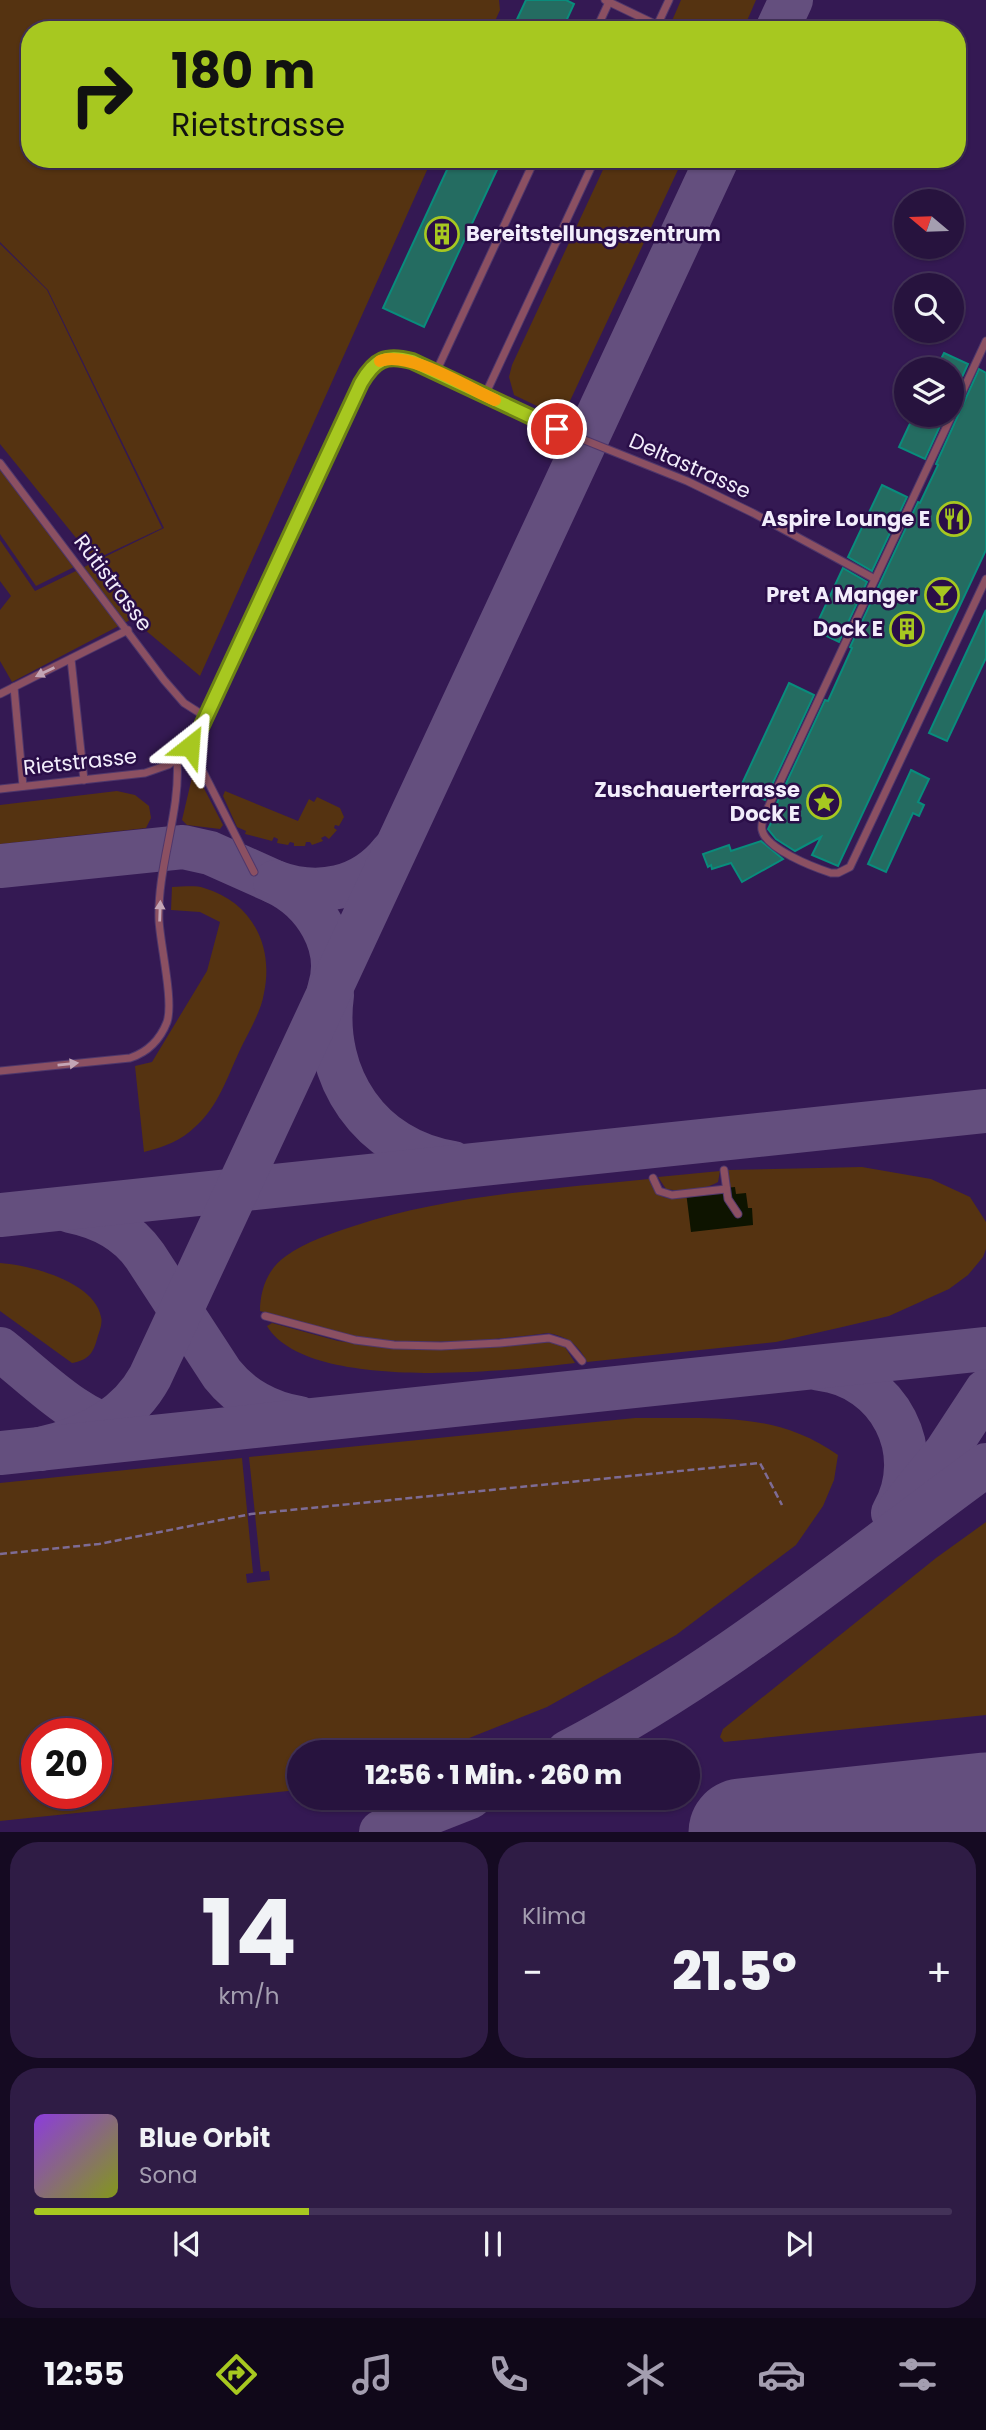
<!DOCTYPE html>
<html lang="de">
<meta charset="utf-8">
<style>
:root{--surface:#27133e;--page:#2f1c45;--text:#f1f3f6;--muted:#a49eb0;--line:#433258;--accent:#a7c820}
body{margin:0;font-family:Poppins,sans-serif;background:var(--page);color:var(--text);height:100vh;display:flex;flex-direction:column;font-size:26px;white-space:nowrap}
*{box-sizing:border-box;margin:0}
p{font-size:23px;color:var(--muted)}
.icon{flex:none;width:38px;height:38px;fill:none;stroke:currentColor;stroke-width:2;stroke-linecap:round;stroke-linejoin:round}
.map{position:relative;height:1832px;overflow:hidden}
.details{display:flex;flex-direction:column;gap:10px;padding:10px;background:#150a22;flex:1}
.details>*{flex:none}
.guide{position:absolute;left:21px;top:21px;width:945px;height:147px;border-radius:28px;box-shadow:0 2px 5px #0004,0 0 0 2px var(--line);background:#a7c820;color:#111;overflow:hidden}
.needle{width:46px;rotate:289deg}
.buttons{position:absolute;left:894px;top:189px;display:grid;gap:14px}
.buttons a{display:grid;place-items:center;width:70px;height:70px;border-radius:50%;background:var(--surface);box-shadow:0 2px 5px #0004,0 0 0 2px var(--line);font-size:35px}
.speed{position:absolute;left:21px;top:1718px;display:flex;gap:14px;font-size:35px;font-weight:700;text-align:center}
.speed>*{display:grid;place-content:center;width:91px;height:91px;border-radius:50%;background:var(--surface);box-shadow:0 2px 5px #0004,0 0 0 2px var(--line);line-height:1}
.speed .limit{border:10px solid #d22;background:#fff;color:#111}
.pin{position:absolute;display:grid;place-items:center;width:60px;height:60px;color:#fff;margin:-30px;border:4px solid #fff;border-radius:50%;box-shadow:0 2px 7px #0007}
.me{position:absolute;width:77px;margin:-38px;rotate:28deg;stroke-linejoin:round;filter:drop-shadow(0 0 5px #0008)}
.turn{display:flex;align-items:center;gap:24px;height:147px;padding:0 35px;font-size:32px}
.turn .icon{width:91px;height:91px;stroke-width:2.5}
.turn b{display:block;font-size:49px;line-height:60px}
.big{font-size:52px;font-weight:800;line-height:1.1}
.details .card{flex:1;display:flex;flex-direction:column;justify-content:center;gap:10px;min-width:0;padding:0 24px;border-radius:28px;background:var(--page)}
.details .dial{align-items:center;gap:0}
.dial b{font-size:91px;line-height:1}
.song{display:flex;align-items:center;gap:21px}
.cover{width:84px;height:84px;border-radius:10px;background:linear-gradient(135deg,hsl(270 70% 55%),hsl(70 70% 35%))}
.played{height:7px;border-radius:4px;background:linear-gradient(90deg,var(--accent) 30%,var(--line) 30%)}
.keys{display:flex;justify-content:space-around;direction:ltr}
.heat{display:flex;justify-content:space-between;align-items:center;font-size:38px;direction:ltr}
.details .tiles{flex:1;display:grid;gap:10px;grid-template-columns:1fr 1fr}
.card:last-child{grid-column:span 2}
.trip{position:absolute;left:287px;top:1740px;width:413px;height:70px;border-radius:35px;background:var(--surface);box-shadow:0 2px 5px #0004,0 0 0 2px var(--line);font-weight:800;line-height:70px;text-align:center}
.dock{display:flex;height:112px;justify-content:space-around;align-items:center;background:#100819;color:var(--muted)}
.dock .icon{width:49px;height:49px}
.dock .selected{color:var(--accent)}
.dock b{font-size:32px;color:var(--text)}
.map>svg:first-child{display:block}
.green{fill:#531;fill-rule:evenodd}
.water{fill:#0e1400}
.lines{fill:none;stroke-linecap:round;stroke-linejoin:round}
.taxiway{stroke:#644f7e;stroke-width:44}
.runway{stroke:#644f7e;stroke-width:107}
.building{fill:#246c61;stroke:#098c7c;stroke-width:2}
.service-casing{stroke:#4f376b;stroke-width:9}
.path{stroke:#7e6c95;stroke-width:2.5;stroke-dasharray:7 3.5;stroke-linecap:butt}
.service{stroke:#8b5062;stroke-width:7}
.oneway{fill:#c4a6b6}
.route-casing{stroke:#6d8215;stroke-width:18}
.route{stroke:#a7c820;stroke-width:12}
.slow{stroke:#f59e0b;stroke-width:12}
.labels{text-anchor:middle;stroke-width:5;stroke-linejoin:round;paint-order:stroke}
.poi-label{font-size:21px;font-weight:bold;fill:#f2edfb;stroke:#2a0e48;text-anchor:end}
.street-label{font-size:21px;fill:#f2edfb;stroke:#2a0e48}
</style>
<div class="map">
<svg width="986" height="1832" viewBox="0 0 986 1832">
<rect width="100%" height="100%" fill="#341953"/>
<!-- green -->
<g class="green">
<polygon points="0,0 499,0 500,10 491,30 30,30 30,159 432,159 200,676 132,619 12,682 0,661 0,610 11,596 0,581 0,540 35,591 164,528 48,290 0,242"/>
<polygon points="681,0 756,0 743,30 668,30"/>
<polygon points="608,159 683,159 562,418 514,395 509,377 512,365"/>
<polygon points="0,244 47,290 162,528 94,560 0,444"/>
<polygon points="0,469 74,567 36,586 0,534"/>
<polygon points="193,773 197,775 223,825 220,829 187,825 182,820"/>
<polygon points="117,791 135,795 149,806 151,818 146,828 0,844 0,805"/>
<polygon points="225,791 298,821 309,799 314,802 317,797 340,808 344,817 339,826 335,825 334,828 337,830 329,839 325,836 321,838 323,841 312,845 310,842 306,842 305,846 294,846 294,843 290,842 288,845 277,843 278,839 274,837 272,841 245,834 246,831 237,827 223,796"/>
<path d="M172 887C182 887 195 885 204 888 252 902 274 946 264 993 261 1013 247 1034 239 1052 227 1078 218 1106 196 1126 181 1141 164 1147 144 1152L135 1066 152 1062 207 971 220 922 200 912 171 910Z"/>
<path d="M862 1167 931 1179 970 1197 986 1222V1249L983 1257 968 1275 949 1289 889 1316 838 1328 776 1342 587 1362C579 1345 567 1336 548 1333 486 1341 422 1346 359 1337 326 1332 293 1320 260 1311 260 1290 268 1268 286 1256 305 1242 332 1233 354 1226 449 1195 550 1189 649 1179 654 1191 659 1198 673 1199L731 1193 728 1170Z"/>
<path d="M720 1171 718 1182C704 1190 682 1192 666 1189L658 1177Z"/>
<path d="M0 1263C30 1265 95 1282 101 1317 103 1324 99 1332 97 1339 93 1354 88 1360 72 1363L0 1311Z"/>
<path d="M272 1323 338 1341 390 1348 450 1349 554 1341 565 1347 575 1363C507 1371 307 1393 267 1326Z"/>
<path d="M635 1418C710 1419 774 1410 838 1455L834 1480 823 1506 796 1545 676 1635 547 1707 434 1752H299L298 1790 0 1821V1483L242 1458 253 1573 246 1574 247 1583 270 1580 269 1571 261 1572 249 1457ZM37 1734H96V1794H37Z"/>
<polygon points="986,1522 986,1715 724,1742 720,1737 723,1729 936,1558"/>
</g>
<!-- water -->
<polygon class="water" points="735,1187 736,1194 746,1193 748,1208 752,1208 753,1225 691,1232 686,1192"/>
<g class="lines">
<!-- taxiway -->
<g class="taxiway">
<polyline points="777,30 791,0"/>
<polyline points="0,866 183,847 210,853 275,882"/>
<path d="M329 990C344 946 314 900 275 882 318 898 363 889 392 852"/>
<path d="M332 995C321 1077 370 1150 453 1163"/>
<path d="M70 1211C100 1217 127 1230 145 1256L222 1374C241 1398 269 1413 299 1418"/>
<polyline points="0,1215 986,1111"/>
<path d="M0 1349C39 1380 76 1420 126 1432"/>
<path d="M820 1369C889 1377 928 1452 893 1513"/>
<path d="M40 1449C85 1439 127 1419 150 1377L717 159"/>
<polyline points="0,1453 986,1349"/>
<polyline points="900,1509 946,1452 986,1391"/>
<path d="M568 1752C718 1674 850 1564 986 1465"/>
<polyline points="381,1832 470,1797"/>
</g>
<!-- runway -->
<polyline class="runway" points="742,1832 986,1806"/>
</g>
<!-- building -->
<g class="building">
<polygon points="526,0 566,0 574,4 562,30 512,30"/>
<polygon points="452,159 502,159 424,327 383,308"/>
<polygon points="944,353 968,364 952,399 952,369 936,369"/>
<polygon points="979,369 986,373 986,550 838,866 812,855 821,837 795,851 776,839 768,829 779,806 776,805 825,700 828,701 852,648 850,647 918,502 920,503 938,465 936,464"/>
<polygon points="914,415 945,415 925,459 899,447"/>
<polygon points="882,485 907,497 872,571 848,557"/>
<polygon points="843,568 867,582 839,642 814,630"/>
<polygon points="986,610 986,658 947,741 929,733"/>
<polygon points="789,683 814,695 765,800 740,788"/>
<polygon points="911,770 929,779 918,802 924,805 919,816 913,813 886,872 868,864"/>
<polygon points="761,841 783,859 742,882 731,863 712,869 711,865 708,867 703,854 729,845 731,851"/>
</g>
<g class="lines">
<!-- service casing -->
<g class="service-casing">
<g id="service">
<polyline points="605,0 657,25"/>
<polyline points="596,30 609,2"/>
<polyline points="655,30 669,0"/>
<polyline points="436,372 535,159"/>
<polyline points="485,395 557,429 687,481 753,513 875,579"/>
<polyline points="952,414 986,341"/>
<path d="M952 415 765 814C763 819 761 825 762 830 766 849 813 867 831 873H838L850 867 986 579"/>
<polyline points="0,463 164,680 184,703 206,717"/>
<polyline points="71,659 84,780"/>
<polyline points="14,687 23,786"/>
<polyline points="0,694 128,630"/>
<polyline points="190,746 254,872"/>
<path d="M0 789 145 773 168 765 177 759 197 736 367 373C381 358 393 356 412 361L485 395 595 159"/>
<path d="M0 1071 130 1058C148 1052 160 1040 167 1022 174 1001 160 944 159 920 157 866 181 813 177 759"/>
<polyline points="724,1170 728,1199 738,1214"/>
<polyline points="653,1178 659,1191 672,1195 726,1189"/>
<polyline points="265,1316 355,1340 394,1345 441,1346 500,1343 549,1338 568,1344 582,1361"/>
</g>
</g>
<!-- path -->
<polyline class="path" points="0,1554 99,1544 251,1514 760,1463 782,1505"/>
<!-- service -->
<use href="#service" class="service"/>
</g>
<!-- one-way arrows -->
<defs><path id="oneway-solid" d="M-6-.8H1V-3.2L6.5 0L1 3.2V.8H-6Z" transform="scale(1.75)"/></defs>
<g class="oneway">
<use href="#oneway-solid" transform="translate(45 672) rotate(154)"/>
<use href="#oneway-solid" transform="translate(160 911) rotate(-88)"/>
<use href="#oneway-solid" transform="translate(68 1064) rotate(-6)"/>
</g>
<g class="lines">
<!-- route casing -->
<g class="route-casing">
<path id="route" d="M190 746 197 736 361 383C375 359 386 354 412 361L557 429"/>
</g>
<!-- route -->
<use href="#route" class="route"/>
<!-- slow -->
<path class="slow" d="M380 361C408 350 468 388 495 400"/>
</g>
<!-- icons -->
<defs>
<g id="building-ring" transform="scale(1.75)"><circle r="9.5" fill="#2a0e48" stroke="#a7c820" stroke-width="1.5"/><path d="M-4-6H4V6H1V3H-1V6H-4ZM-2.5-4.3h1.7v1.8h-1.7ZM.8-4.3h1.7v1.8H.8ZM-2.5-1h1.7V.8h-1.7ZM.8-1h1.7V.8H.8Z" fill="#a7c820"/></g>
<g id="restaurant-ring" transform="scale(1.75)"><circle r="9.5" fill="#2a0e48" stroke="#a7c820" stroke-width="1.5"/><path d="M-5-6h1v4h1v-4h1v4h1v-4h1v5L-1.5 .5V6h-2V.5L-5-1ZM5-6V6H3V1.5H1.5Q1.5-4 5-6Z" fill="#a7c820"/></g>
<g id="bar-ring" transform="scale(1.75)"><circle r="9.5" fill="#2a0e48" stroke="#a7c820" stroke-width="1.5"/><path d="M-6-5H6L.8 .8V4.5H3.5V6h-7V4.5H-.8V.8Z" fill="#a7c820"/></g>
<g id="sight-ring" transform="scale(1.75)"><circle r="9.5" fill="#2a0e48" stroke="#a7c820" stroke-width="1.5"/><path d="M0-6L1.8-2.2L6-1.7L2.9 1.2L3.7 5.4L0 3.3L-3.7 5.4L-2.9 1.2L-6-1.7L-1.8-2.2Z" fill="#a7c820"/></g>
</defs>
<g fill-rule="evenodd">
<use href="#building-ring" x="442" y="234"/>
<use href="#restaurant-ring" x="954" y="519"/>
<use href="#bar-ring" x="942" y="595"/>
<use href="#building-ring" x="907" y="629"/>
<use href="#sight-ring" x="824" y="802"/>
</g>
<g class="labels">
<!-- poi labels -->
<g class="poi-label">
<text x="466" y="241" text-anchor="start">Bereitstellungszentrum</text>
<text x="930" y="526">Aspire Lounge E</text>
<text x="918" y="602">Pret A Manger</text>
<text x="883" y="636">Dock E</text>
<text x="800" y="797">Zuschauerterrasse<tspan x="800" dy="24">Dock E</tspan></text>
</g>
<!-- street labels -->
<g class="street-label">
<text transform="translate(690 466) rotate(24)" y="7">Deltastrasse</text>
<text transform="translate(113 583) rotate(53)" y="7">Rütistrasse</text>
<text transform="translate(80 762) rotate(-6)" y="7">Rietstrasse</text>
</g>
</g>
</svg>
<div class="buttons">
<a><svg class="needle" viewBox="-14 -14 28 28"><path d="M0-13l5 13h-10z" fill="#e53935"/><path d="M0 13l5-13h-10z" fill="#a49eb0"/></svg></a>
<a><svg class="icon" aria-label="search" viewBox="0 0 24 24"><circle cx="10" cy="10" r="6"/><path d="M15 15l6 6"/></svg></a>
<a><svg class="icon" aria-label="layers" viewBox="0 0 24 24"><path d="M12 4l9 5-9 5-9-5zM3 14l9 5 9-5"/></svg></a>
</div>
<div class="speed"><div class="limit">20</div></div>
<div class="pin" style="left:557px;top:429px;background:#d93025"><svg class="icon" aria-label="arrive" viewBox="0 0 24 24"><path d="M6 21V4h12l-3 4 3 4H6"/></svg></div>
<svg class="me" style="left:190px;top:746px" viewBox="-20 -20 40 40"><path d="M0-17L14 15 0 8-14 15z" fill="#a7c820" stroke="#fff" stroke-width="4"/></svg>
<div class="trip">12:56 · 1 Min. · 260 m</div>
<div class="guide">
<div class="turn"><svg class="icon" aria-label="right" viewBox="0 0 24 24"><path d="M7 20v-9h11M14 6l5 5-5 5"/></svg><div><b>180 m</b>Rietstrasse</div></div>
</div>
</div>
<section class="details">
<div class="tiles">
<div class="card dial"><b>14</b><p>km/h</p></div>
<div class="card"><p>Klima</p>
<div class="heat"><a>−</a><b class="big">21.5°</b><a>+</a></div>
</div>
<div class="card">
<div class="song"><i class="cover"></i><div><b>Blue Orbit</b><p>Sona</p></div></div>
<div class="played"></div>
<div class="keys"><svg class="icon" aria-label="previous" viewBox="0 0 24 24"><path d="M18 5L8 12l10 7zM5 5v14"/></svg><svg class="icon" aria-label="pause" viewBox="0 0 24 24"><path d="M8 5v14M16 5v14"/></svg><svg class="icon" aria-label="next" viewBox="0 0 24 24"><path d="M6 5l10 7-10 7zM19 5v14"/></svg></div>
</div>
</div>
</section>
<nav class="dock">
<b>12:55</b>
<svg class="icon selected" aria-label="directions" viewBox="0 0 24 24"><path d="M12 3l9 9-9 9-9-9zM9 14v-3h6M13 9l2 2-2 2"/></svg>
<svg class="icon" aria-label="music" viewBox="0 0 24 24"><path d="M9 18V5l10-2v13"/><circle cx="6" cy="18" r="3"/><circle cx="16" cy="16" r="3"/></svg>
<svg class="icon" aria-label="phone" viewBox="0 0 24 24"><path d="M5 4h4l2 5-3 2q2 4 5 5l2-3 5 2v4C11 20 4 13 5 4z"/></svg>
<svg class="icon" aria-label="climate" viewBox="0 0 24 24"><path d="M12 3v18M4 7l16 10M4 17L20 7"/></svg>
<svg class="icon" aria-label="car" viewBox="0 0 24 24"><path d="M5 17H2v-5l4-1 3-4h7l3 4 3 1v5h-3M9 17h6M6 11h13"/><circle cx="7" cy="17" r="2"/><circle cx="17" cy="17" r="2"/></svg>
<svg class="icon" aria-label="filters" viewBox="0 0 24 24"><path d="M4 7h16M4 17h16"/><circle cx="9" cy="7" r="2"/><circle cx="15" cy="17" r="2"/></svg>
</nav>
